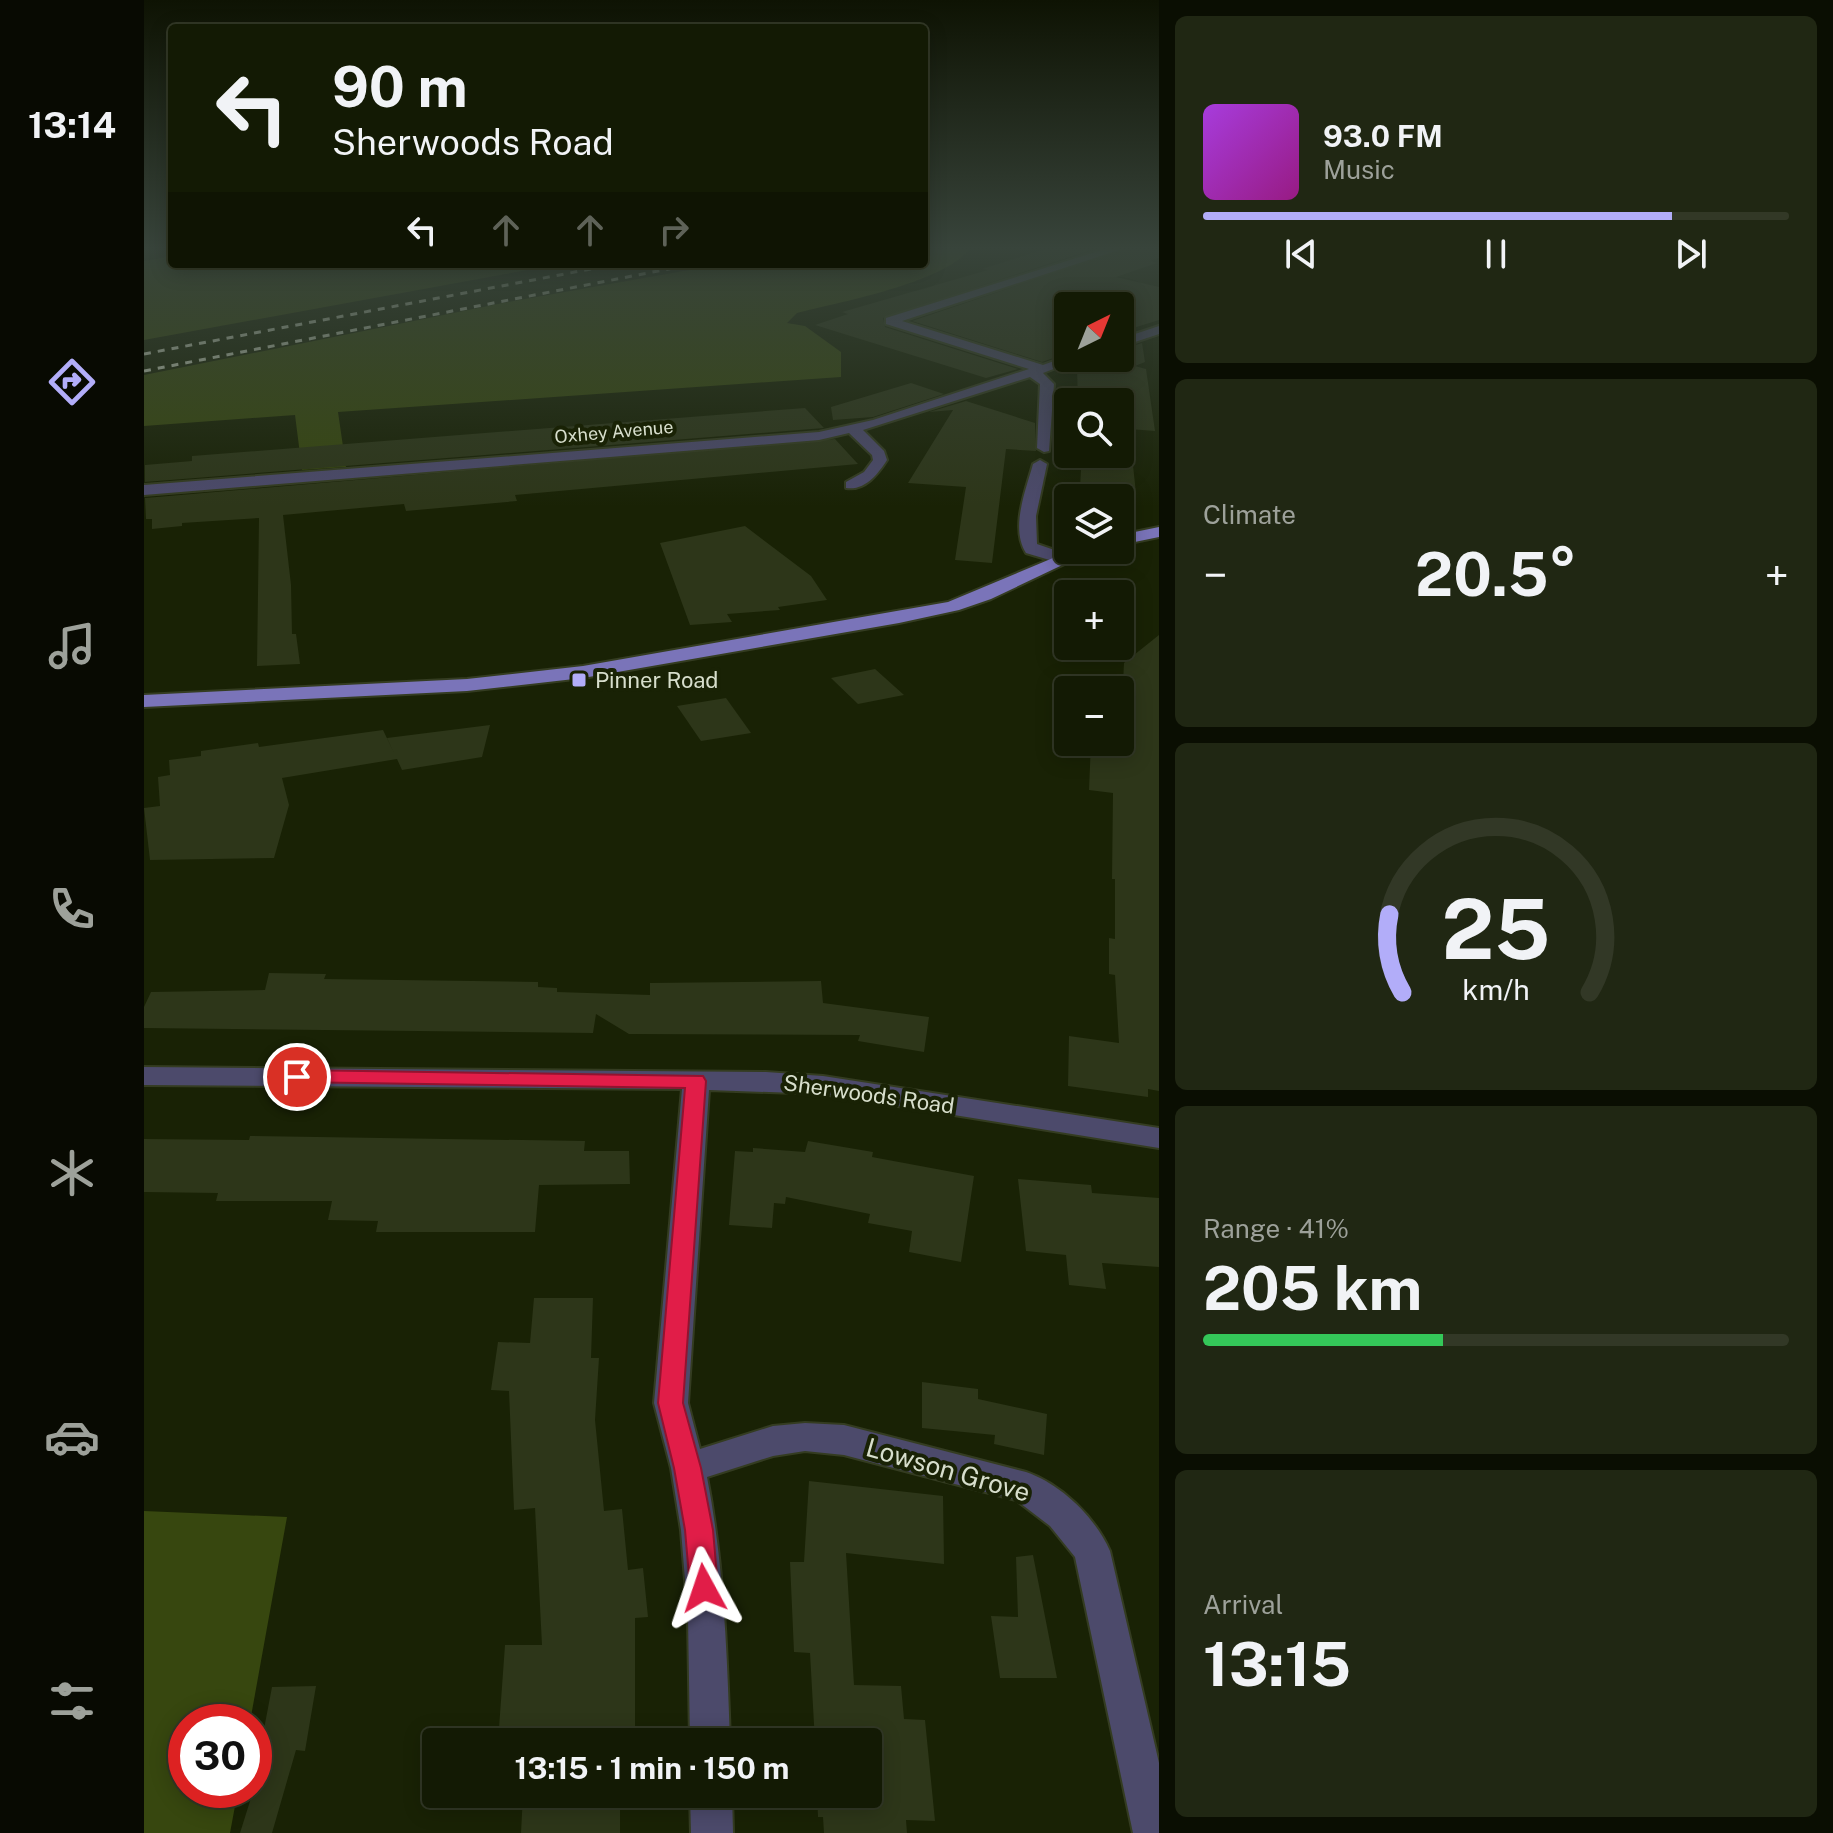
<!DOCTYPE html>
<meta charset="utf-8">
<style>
:root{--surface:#131a04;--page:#202713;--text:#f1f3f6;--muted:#9da19a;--line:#323826;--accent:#b2adf9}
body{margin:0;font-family:"Public Sans",sans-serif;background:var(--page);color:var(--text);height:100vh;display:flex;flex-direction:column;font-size:30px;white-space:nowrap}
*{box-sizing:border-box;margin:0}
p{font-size:26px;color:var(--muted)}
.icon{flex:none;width:44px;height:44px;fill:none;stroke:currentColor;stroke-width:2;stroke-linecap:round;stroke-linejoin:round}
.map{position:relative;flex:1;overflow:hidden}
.details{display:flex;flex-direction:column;gap:16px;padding:16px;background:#0a0e02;width:674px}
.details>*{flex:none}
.top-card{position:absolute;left:24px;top:24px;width:760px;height:244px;border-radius:8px;box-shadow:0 4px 20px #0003,0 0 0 2px var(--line);background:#131a04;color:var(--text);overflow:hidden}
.needle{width:52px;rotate:43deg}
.buttons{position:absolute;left:910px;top:292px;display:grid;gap:16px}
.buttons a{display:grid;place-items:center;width:80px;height:80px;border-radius:8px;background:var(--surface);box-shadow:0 4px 20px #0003,0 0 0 2px var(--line);font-size:40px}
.speed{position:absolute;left:24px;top:1704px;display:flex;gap:16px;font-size:40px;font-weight:700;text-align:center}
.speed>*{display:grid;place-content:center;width:104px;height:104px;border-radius:50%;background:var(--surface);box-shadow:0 4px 20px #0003,0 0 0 2px var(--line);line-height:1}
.speed .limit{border:12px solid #d22;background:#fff;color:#111}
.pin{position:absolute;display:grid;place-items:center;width:68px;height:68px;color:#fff;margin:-34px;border:4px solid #fff;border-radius:50%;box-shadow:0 2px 8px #0007}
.me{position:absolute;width:88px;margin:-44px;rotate:355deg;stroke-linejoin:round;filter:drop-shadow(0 0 6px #0008)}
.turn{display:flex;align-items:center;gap:28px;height:168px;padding:0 32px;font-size:36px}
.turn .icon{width:104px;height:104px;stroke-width:2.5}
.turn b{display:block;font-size:56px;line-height:68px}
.lanes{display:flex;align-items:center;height:76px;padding:0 32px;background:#0003;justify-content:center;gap:40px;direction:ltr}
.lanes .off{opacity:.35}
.big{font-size:60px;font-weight:700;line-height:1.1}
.details .card{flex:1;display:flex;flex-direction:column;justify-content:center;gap:12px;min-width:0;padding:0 28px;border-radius:12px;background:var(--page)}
.details .dial{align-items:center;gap:0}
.dial svg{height:208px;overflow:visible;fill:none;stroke:var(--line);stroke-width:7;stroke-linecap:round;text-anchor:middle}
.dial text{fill:var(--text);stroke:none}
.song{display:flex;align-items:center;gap:24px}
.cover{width:96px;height:96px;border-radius:12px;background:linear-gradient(135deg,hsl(280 70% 55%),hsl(310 70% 35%))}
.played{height:8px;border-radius:4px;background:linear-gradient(90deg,var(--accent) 80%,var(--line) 80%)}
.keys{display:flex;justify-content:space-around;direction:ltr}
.heat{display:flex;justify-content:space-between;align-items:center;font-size:44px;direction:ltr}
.charge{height:12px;border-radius:6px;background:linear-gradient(90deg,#34c759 41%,var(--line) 0)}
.trip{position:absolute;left:278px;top:1728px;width:460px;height:80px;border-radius:8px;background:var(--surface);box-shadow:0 4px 20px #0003,0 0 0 2px var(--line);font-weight:700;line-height:80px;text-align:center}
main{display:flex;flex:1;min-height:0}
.tabs{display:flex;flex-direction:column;width:144px;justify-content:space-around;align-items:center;background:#080a02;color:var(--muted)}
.tabs .icon{width:56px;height:56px}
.tabs .active{color:var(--accent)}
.tabs b{font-size:36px;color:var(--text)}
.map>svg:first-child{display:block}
.green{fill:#37470f}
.building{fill:#2d3619}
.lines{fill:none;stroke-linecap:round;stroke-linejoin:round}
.minor-casing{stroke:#343c21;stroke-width:4}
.major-casing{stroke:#343c21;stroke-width:4}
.minor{fill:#4c4a6b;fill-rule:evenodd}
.major{fill:#7a74b9;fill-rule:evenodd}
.rail{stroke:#bec5b2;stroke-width:3;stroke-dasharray:7 7;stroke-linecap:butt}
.route{fill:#e11d48;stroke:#92132f;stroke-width:2}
.poi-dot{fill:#b2adf9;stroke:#192205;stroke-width:3}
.labels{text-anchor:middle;stroke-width:8;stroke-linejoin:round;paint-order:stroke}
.far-street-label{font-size:18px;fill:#d7decc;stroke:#192205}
.poi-label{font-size:22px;fill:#d7decc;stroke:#192205;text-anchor:start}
.street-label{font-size:22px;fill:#d7decc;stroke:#192205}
.near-street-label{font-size:26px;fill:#d7decc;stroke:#192205}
</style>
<main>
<nav class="tabs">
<b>13:14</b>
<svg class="icon active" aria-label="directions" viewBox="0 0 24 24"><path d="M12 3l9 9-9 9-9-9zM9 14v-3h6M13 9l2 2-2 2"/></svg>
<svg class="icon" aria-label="music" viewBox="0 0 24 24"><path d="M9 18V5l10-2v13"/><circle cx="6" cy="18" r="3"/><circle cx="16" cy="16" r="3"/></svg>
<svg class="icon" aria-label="phone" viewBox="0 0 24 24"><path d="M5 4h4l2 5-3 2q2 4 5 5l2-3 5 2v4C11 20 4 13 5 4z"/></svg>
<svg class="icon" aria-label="climate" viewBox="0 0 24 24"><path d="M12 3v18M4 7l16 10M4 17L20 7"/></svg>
<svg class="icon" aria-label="car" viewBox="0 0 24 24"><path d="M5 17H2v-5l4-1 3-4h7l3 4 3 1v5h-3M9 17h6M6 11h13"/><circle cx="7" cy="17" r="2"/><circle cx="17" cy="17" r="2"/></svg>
<svg class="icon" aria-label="filters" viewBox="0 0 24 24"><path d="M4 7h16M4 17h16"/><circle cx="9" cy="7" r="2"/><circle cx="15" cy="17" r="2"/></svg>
</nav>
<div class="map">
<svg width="1015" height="1833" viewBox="0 0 1015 1833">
<rect width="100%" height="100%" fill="#192205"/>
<!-- green -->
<g class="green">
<path d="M780 249H826C799 283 696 302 653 313L643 323 661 326 697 352V377L194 412 202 467 158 470 151 415 0 426V375L359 303 579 264H780Z"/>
<polygon points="28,256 28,264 416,264 0,340 0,261"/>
<polygon points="0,1511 143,1517 106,1722 42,1722 42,1790 94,1790 86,1833 0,1833"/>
</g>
<!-- building -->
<g class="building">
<polygon points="901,249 950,249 739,318 741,327 874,369 842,378 671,325 704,314 698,312 844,270 838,269"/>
<polygon points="981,249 1015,249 1015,258 1006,261 1013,263 972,277 1015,287 1015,320 986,329 991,331 976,336 976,306 924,306 924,353 898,362 768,321"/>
<polygon points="998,343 1001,362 991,366 1002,369 1011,431 985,429 992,493 936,488 937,469 933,468 934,454 976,454 976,402 934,402 933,368 926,366 941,358 976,358 976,350"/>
<polygon points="767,383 800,394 729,417 689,420 687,407"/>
<polygon points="822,401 891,423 892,451 862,449 848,563 811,560 822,487 764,483 809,410 785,412"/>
<polygon points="661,408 680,428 1,482 1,465 48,461 48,456"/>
<polygon points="910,429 924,434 924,453 908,452"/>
<polygon points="691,439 714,464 371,495 373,501 262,511 260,504 139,515 147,585 148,634 152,634 156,664 113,666 115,518 38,523 38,526 8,529 8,519 2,519 1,498"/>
<polygon points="601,526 667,576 683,600 634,607 636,610 583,614 588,622 546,625 516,543"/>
<polygon points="1015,635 1015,1091 1004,1089 1004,1097 924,1086 925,1036 975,1043 971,975 965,974 965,938 971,939 971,879 968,879 969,793 945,790 947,742 976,742 980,663"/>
<polygon points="731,669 760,695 714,704 687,678"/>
<polygon points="582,698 607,733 557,741 533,706"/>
<polygon points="346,725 338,757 258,770 253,759 138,778 145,805 130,858 6,860 0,808 16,806 14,777 26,775 25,760 57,756 57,751 114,743 115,747 239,730 251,755 243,738"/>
<polygon points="125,973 182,974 180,979 394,982 394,987 413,988 413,992 506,995 506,983 677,981 679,1003 785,1017 780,1052 714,1041 716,1035 485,1034 452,1014 449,1033 0,1028 0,1007 7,992 121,990"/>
<polygon points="106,1136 441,1141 440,1151 485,1151 486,1184 395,1185 391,1232 232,1232 234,1221 184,1220 188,1201 72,1201 74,1193 0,1192 0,1139 105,1140"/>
<polygon points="664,1141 729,1152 728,1157 830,1176 817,1262 765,1252 768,1231 724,1223 726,1214 642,1197 641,1204 630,1203 628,1228 585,1225 591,1151 609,1152 609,1148 661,1152"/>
<polygon points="874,1179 947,1185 948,1193 1015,1198 1015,1267 958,1263 962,1289 925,1285 922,1255 882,1251"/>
<polygon points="390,1298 449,1298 447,1358 455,1358 451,1420 460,1511 478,1509 484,1570 499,1568 504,1617 491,1618 491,1742 354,1742 361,1645 398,1645 391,1508 370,1510 365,1391 347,1390 354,1342 386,1343"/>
<polygon points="778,1382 834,1389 834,1399 903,1414 900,1455 850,1444 851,1435 778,1428"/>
<polygon points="665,1481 799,1496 800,1564 702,1553 710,1685 757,1686 760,1719 781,1720 791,1821 762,1820 763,1833 680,1833 679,1817 674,1817 673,1794 724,1794 724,1742 671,1742 666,1653 650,1652 646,1562 660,1562"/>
<polygon points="889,1555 913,1678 856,1678 847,1616 874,1617 872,1557"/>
<polygon points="172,1686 161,1751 152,1750 128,1833 96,1833 122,1750 116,1750 128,1687"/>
<polygon points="379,1794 420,1794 420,1804 476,1802 476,1833 377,1833"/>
</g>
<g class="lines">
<!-- minor casing -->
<g class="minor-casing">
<g id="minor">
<path d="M961 249H978L758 321 899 365 924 356 938 358 899 373 910 384 905 451 900 452 893 448 896 384 886 377 719 430 740 451 743 460C734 474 721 491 702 488V482L720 472 729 460 728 455 705 433 675 440 0 495V485L675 432 729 420 885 369 742 324V318Z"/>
<polygon points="1015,326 1015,334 976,347 976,339"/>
<path d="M896 460 903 464 892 516 893 544 925 555 927 559 925 563 919 564 882 553C866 528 882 490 889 464Z"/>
<path d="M0 1067 622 1072 679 1076 1015 1128V1148L679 1094 565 1090 544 1403 556 1449 629 1426 661 1423 700 1425 882 1472C917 1484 951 1517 966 1551L1015 1763V1833H989L931 1557 906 1526 872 1500 700 1455 661 1451 629 1456 563 1477C580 1565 583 1653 586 1742H546L544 1617 537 1530 527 1468 510 1403 538 1089 0 1085Z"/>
<polygon points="546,1794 588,1794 589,1833 547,1833"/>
</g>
</g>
<!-- major casing -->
<g class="major-casing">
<g id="major">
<polygon points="1015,527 1015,537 976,545 976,535"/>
<polygon points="928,550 950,550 847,599 815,610 755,623 439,678 323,691 0,707 0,695 323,679 439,666 804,602"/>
</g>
</g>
<!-- minor -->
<use href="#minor" class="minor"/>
<!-- major -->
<use href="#major" class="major"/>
<!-- rail -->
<g class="rail">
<polyline points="0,354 473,264"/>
<polyline points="0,371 550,264"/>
</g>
</g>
<!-- sky -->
<linearGradient id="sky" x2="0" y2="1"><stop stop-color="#0e1303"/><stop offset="0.49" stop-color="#38443b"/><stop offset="1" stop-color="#38443b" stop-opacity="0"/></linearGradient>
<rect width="1015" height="506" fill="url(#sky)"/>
<!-- route -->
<polygon class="route" points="153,1070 559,1076 562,1081 539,1403 557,1468 569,1530 574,1588 570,1597 560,1601 550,1597 546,1588 541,1530 530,1468 514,1403 541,1088 146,1082 143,1077"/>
<!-- markers -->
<rect class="poi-dot" x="427" y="672" width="16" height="16" rx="4"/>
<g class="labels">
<!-- far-street labels -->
<g class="far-street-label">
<text transform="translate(470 432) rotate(-5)" y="6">Oxhey Avenue</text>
</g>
<!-- poi labels -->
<g class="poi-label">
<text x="451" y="688">Pinner Road</text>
</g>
<!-- street labels -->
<g class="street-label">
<text transform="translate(725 1094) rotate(8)" y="8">Sherwoods Road</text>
</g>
<!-- near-street labels -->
<g class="near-street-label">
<text transform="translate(804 1470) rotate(16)" y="9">Lowson Grove</text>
</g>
</g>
</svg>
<div class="buttons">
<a><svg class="needle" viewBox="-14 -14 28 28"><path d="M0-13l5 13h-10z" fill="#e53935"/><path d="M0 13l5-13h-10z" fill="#9da19a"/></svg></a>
<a><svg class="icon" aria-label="search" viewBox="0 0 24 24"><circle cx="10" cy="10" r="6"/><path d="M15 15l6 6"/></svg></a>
<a><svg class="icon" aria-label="layers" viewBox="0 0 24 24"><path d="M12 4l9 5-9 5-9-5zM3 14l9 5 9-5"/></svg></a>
<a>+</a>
<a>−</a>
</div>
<div class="speed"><div class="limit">30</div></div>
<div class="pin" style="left:153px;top:1077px;background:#d93025"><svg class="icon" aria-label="arrive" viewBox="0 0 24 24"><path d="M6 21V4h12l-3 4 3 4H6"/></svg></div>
<svg class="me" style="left:560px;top:1588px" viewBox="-20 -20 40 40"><path d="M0-17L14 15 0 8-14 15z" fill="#e11d48" stroke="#fff" stroke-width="4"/></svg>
<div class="trip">13:15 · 1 min · 150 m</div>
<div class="top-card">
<div class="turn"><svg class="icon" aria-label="left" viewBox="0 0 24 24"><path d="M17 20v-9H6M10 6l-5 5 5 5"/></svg><div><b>90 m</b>Sherwoods Road</div></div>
<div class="lanes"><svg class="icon" aria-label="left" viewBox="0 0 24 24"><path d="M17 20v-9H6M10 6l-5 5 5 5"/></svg><svg class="icon off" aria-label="ahead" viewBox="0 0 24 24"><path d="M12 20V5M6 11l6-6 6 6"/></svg><svg class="icon off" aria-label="ahead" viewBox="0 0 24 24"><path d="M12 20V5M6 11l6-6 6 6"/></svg><svg class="icon off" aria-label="right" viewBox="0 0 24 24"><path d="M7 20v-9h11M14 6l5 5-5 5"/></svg></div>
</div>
</div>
<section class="details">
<div class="card">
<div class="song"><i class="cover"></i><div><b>93.0 FM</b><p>Music</p></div></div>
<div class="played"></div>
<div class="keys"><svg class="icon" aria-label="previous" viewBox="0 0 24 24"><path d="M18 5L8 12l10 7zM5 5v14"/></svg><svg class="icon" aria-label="pause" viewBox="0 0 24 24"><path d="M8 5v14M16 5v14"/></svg><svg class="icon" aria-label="next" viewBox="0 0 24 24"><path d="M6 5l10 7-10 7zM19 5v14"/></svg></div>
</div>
<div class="card"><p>Climate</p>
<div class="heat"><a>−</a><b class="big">20.5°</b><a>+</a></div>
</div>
<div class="card dial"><svg viewBox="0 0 100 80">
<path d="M14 69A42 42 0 1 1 86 69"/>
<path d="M14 69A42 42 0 0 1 9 39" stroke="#b2adf9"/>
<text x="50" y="56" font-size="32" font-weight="700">25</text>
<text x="50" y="72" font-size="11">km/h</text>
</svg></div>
<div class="card"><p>Range · 41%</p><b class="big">205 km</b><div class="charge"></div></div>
<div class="card"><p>Arrival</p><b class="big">13:15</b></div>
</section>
</main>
